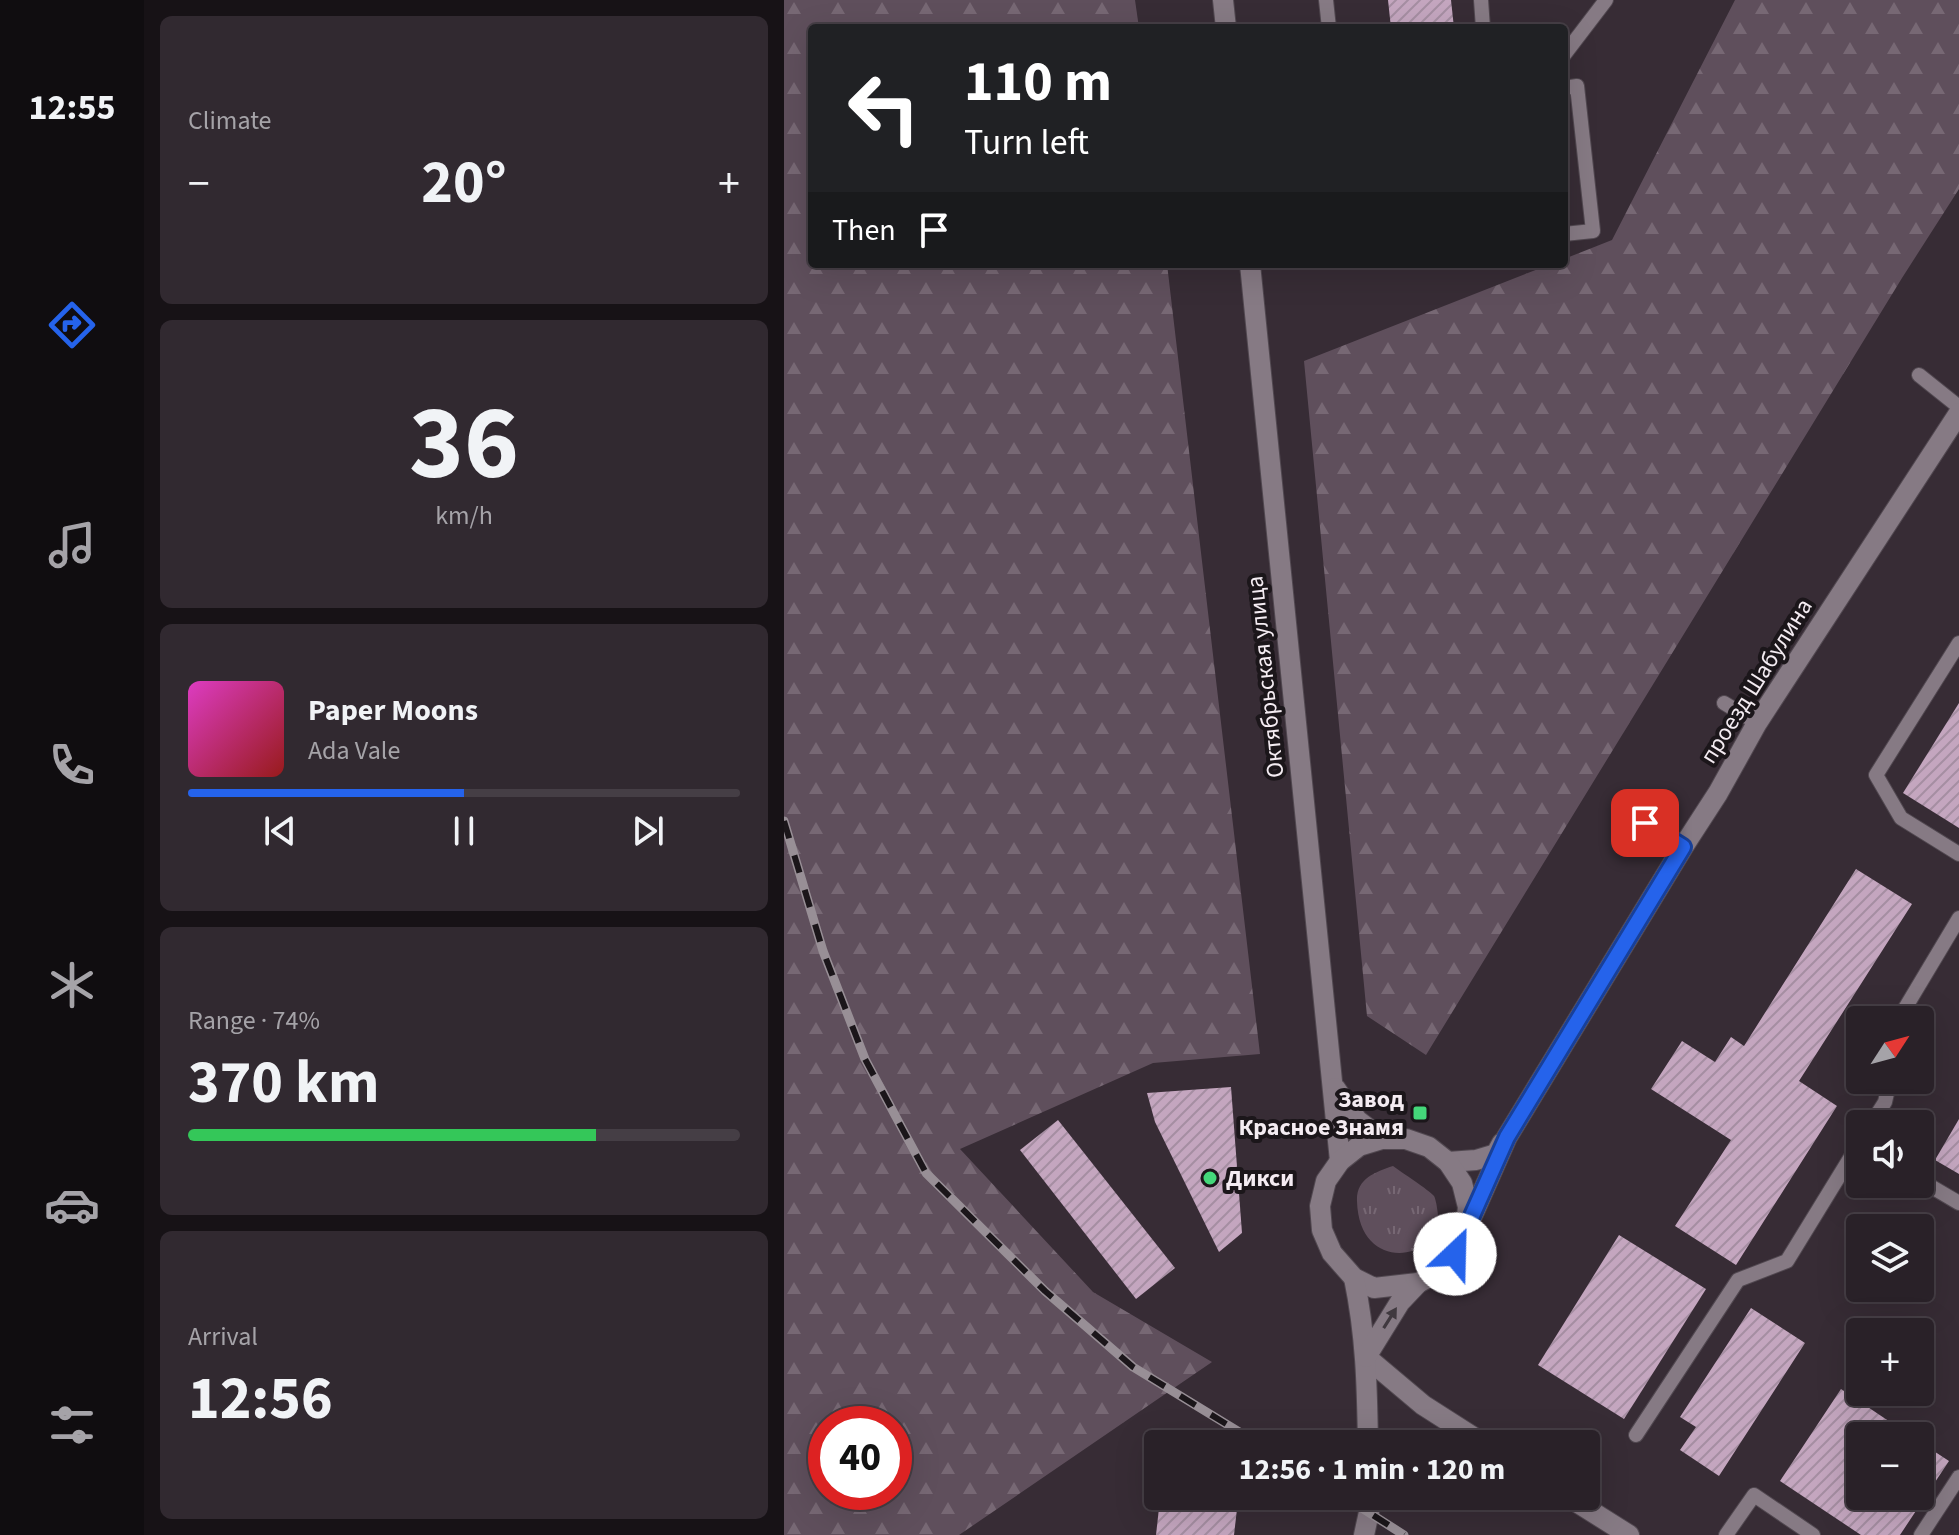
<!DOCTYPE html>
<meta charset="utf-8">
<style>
:root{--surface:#292128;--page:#312930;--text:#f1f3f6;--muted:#a5a3a8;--line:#453e45;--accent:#2563eb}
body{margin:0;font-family:"Source Sans 3",sans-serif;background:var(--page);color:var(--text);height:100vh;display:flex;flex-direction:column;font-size:30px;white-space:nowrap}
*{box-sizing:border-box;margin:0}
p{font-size:26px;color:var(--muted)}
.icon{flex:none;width:44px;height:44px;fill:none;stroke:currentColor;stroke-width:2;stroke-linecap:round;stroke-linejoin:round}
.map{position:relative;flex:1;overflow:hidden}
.panel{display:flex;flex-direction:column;gap:16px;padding:16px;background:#171216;width:640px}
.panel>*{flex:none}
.top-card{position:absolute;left:24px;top:24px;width:760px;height:244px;border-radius:8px;box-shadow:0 8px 32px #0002,0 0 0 2px var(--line);background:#202124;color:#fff;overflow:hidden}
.needle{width:52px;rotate:54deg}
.tools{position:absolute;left:1062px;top:1006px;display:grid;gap:16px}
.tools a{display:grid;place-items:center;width:88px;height:88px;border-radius:8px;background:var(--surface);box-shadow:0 8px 32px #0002,0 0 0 2px var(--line);font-size:40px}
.speed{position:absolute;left:24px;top:1406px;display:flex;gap:16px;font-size:40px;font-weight:700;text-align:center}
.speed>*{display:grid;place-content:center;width:104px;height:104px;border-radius:50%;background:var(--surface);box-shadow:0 8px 32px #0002,0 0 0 2px var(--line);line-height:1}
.speed .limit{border:12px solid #d22;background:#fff;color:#111}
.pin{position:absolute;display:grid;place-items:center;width:68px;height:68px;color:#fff;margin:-34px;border-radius:16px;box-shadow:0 4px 12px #0006}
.me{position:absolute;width:88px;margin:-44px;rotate:24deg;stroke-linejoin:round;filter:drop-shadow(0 0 6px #0008)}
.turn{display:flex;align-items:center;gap:28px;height:168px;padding:0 24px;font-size:36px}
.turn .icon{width:104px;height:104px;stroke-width:2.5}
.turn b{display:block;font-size:56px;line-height:68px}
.then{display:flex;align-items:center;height:76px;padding:0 24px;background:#0003;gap:16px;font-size:30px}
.big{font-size:60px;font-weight:700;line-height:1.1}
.panel .widget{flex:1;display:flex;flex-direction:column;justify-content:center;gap:12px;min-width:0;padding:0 28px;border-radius:12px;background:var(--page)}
.panel .dial{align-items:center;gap:0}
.dial b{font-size:104px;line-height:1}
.song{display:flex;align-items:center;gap:24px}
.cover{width:96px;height:96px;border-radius:12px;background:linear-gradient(135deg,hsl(310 70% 55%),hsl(0 70% 35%))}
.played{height:8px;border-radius:4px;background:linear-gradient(90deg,var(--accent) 50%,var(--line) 50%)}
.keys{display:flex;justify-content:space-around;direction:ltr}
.heat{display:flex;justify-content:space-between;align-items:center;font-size:44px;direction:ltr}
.charge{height:12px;border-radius:6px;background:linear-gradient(90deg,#34c759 74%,var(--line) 0)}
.trip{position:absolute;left:360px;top:1430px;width:456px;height:80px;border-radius:8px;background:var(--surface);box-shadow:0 8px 32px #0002,0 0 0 2px var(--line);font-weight:700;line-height:80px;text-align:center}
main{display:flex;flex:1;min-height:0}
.menu{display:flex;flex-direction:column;width:144px;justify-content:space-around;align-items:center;background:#100d10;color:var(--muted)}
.menu .icon{width:56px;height:56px}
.menu .active{color:var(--accent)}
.menu b{font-size:36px;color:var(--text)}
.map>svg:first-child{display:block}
.forest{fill:url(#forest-firs);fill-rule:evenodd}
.park{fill:url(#park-tufts)}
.building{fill:url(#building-hatch)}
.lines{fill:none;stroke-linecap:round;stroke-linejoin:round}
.lane-casing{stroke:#514850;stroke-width:16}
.street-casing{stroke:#514850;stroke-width:22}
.secondary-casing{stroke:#514850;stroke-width:22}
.lane{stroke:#867a84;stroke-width:14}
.street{stroke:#867a84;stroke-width:20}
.secondary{stroke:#867a84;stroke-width:20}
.rail-casing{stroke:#988f96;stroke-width:9}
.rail{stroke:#1b161a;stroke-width:6;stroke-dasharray:18;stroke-linecap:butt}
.oneway{fill:#40393f}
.route-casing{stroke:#184099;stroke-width:20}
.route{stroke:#2563eb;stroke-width:14}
.poi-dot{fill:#44d77a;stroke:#1b161a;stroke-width:3}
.labels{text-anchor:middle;stroke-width:8;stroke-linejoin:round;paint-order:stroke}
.street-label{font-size:24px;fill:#f4ecf2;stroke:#1b161a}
.poi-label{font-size:24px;font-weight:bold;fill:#f4ecf2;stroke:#1b161a;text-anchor:end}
</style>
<main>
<nav class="menu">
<b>12:55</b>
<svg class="icon active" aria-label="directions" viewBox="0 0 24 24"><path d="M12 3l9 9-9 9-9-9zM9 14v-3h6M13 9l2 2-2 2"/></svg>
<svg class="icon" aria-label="music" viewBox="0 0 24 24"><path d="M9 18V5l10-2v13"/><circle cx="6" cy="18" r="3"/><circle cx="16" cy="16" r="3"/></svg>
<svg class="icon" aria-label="phone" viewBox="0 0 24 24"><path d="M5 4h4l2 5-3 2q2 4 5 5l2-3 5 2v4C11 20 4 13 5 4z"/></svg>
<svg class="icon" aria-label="climate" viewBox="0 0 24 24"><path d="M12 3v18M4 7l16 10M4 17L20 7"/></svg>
<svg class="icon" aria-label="car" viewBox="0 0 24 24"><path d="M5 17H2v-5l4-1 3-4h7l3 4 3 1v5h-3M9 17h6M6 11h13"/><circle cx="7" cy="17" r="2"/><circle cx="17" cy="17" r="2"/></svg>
<svg class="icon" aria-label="filters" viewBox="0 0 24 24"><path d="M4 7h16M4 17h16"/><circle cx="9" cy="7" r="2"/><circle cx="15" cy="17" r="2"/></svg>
</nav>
<section class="panel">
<div class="widget"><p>Climate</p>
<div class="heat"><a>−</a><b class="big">20°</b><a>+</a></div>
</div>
<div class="widget dial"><b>36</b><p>km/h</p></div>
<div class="widget">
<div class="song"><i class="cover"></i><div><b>Paper Moons</b><p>Ada Vale</p></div></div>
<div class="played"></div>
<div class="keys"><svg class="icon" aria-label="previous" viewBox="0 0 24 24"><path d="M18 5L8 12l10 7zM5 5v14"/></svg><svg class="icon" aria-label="pause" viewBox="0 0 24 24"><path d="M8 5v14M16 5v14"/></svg><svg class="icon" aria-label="next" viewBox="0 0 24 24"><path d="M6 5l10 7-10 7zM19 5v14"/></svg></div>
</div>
<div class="widget"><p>Range · 74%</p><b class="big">370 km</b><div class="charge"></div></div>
<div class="widget"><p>Arrival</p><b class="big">12:56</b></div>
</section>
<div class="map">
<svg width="1175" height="1535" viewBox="0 0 1175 1535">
<defs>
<pattern id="forest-firs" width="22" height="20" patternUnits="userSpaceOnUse" patternTransform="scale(2)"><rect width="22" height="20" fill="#5f4f5c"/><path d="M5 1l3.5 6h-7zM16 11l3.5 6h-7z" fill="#776874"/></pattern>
<pattern id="park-tufts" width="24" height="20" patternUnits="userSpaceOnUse" patternTransform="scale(2)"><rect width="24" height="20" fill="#5f4f5c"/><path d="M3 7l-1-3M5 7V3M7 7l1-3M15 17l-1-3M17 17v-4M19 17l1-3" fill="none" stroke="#776874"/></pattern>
<pattern id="building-hatch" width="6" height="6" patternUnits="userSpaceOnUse" patternTransform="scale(2)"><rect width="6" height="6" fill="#c4a6bf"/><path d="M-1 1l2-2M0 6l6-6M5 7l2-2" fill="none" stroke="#a58ea2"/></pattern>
</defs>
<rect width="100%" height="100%" fill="#372c35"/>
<!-- forest -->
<g class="forest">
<path d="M0 0H351L355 28H28V264H383L476 1054 369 1063 176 1149 309 1292 428 1362 175 1535H0ZM42 1424H110V1492H42Z"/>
<polygon points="951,0 1175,0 1175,189 1118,278 642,1055 583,1016 520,361 767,264 780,264 780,259 828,240"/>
</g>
<!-- park -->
<path class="park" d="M609 1166C617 1172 645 1190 650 1196 651 1197 653 1206 653 1208 664 1260 575 1278 573 1201 572 1179 591 1172 609 1166Z"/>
<!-- building -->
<g class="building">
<polygon points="604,0 667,0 670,28 607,28"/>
<polygon points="1175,703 1175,828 1119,793"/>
<polygon points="1072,869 1128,904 1015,1081 1053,1106 952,1265 891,1226 947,1140 867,1089 898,1041 931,1062 947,1037 960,1046"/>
<polygon points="447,1087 458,1233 435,1252 371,1122 363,1093"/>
<polygon points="1175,1119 1175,1174 1151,1160"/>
<polygon points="274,1120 391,1268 352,1299 236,1150"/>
<polygon points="835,1235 922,1289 840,1419 754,1365"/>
<polygon points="967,1308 1021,1343 935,1476 896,1450 912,1427 896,1417"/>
<polygon points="1057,1389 1127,1436 1076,1436 1076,1496 1136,1496 1136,1442 1165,1461 1116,1535 1077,1535 996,1481"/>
<polygon points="376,1499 453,1509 450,1535 372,1535"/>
</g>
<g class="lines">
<!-- lane casing -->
<g class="lane-casing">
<g id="lane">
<polyline points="542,0 545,28"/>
<polyline points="697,0 699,28"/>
<polyline points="780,55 822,0"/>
<polyline points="780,88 793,86 809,231 780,234"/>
<polyline points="1135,375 1175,407"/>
<polyline points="1175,643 1092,775 1117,818 1175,854"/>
<polyline points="940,703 973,723"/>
<polyline points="861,823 899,847"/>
<polyline points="1114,1020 1175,918"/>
<polyline points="1087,1124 1101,1102 1106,1080"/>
<polyline points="1136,1180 1175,1203"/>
<polyline points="852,1435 954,1280 1003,1261 1076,1142"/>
<polyline points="942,1535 970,1495 1029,1535"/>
<polyline points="1137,1535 1175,1477"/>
</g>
</g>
<!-- street casing -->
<g class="street-casing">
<g id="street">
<polyline points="582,1357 639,1405 700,1444"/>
<polyline points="783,1496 845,1535"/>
</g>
</g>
<!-- secondary casing -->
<g class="secondary-casing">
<g id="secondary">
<polyline points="439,0 442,28"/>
<polyline points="466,264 556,1161"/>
<polyline points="551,1088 573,1120 598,1139"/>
<polyline points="664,1162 692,1160 712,1154 718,1143"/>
<polyline points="681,1232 684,1207 678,1183 664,1162 645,1147 622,1139 598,1139 575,1146 556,1161 542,1181 536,1206 538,1230 548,1253 570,1278 590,1288 634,1283 655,1272 671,1254 681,1232 723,1137 899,847 934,793 973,723 1175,413"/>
<path d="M570 1278C582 1336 583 1385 584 1444"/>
<polyline points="582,1357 616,1302 634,1283"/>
<polyline points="580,1535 585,1512 584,1496"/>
</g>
</g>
<!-- lane -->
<use href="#lane" class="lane"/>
<!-- street -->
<use href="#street" class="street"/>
<!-- secondary -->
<use href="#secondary" class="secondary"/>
<!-- rail casing -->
<g class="rail-casing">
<g id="rail">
<polyline points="0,821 39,951 81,1059 142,1173 261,1291 349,1367 475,1444"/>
<polyline points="559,1496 620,1535"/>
</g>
</g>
<!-- rail -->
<use href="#rail" class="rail"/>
</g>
<!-- one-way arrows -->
<defs><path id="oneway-solid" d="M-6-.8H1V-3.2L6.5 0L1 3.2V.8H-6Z" transform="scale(2)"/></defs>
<use class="oneway" href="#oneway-solid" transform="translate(606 1318) rotate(-58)"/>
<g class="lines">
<!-- route casing -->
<g class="route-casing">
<polyline id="route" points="671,1254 723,1137 899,847 861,823"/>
</g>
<!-- route -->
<use href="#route" class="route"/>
</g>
<!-- markers -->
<g class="poi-dot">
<rect x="628" y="1105" width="16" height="16" rx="4"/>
<circle cx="426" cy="1178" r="8"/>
</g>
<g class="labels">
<!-- street labels -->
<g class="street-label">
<text transform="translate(481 677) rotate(-96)" y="8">Октябрьская улица</text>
<text transform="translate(972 681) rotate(-58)" y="8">проезд Шабулина</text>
</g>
<!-- poi labels -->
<g class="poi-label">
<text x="620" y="1107">Завод<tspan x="620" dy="28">Красное Знамя</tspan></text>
<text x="442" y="1186" text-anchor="start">Дикси</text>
</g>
</g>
</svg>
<div class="tools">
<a><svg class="needle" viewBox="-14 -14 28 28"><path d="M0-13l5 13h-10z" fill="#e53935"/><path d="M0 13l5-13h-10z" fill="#a5a3a8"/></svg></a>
<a><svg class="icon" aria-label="sound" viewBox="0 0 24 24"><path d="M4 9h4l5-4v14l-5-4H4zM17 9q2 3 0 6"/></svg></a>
<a><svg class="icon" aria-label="layers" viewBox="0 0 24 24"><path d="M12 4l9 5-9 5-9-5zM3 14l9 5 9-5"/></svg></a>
<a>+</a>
<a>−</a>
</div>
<div class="speed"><div class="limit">40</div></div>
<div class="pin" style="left:861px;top:823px;background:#d93025"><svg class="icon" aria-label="arrive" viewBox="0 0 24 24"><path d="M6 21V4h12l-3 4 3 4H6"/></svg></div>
<svg class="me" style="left:671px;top:1254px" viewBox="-20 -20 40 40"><circle r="19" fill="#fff"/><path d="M0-13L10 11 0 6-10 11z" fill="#2563eb"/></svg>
<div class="trip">12:56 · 1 min · 120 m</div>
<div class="top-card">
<div class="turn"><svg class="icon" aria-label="left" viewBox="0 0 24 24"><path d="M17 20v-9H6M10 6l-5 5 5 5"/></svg><div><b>110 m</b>Turn left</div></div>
<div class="then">Then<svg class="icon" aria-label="arrive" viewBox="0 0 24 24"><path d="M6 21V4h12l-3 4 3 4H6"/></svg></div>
</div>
</div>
</main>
